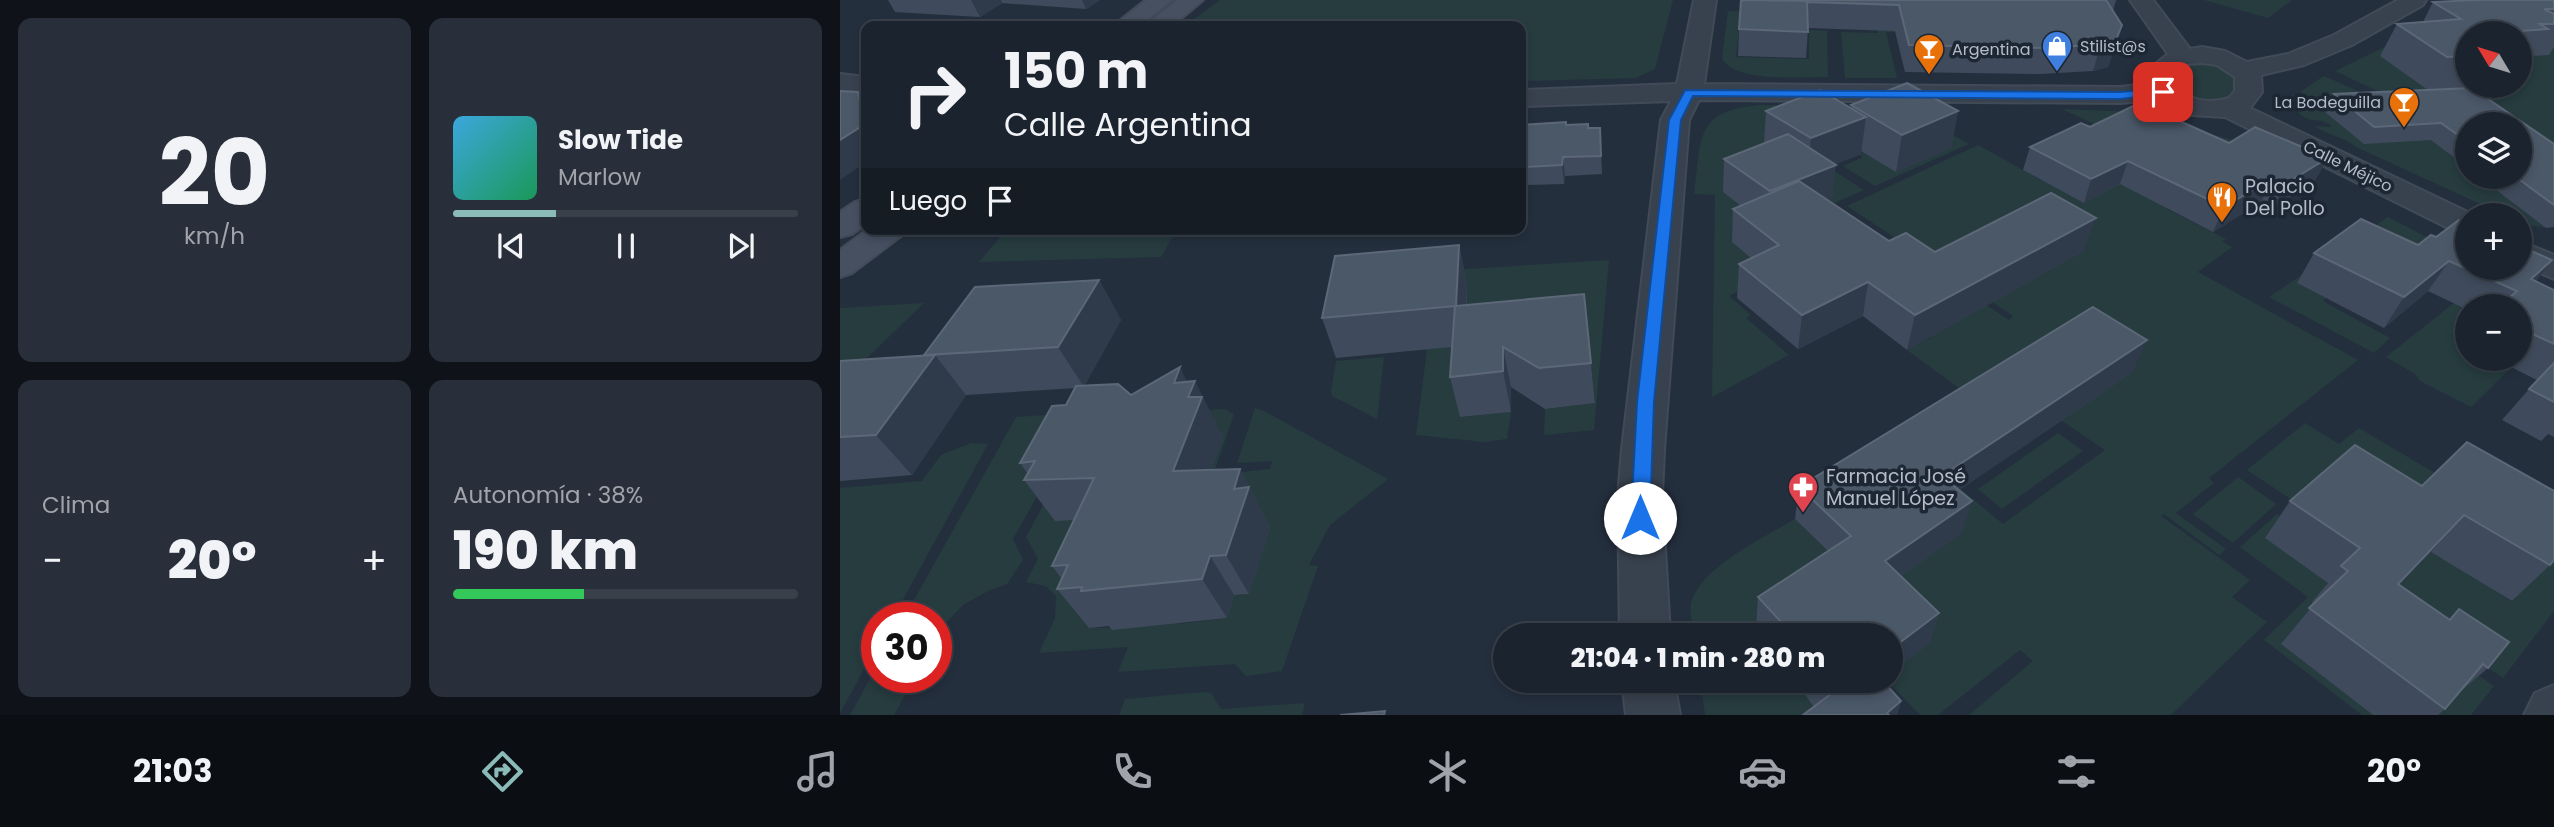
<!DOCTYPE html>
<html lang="es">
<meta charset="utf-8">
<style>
:root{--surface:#1b232e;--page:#282f3a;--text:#f1f3f6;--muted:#a0a4aa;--line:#39404a;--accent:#8bbbb9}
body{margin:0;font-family:Poppins,sans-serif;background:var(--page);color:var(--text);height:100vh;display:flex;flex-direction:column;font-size:26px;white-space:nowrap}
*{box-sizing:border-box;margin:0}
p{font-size:23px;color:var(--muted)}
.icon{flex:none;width:38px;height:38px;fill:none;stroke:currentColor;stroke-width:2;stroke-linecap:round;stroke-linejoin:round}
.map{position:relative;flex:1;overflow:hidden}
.details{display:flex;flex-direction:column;gap:18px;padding:18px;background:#0f1319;width:840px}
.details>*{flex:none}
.hud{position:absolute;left:21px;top:21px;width:665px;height:214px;border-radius:14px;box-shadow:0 4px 10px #0003,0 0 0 2px var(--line);background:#1b232e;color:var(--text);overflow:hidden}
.needle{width:46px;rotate:308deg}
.fabs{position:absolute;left:1615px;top:21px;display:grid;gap:14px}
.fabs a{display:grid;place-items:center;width:77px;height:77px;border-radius:50%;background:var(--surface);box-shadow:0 4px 10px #0003,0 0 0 2px var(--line);font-size:35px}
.speed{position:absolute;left:21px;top:602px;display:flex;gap:14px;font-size:35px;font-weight:700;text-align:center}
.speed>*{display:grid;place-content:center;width:91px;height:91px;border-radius:50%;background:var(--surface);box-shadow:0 4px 10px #0003,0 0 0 2px var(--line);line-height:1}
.speed .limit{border:10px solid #d22;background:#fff;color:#111}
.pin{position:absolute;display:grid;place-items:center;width:60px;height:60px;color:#fff;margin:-30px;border-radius:14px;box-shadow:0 4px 10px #0006}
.me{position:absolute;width:77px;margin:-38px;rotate:0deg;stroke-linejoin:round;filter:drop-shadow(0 0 5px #0008)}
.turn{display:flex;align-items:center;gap:24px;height:147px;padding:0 28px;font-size:32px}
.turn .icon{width:91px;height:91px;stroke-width:2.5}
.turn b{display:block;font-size:49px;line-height:60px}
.then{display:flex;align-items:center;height:66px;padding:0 28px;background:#0003;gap:14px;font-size:26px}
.big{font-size:52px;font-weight:800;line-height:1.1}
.details .card{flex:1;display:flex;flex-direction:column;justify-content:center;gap:10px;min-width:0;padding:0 24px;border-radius:14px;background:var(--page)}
.details .dial{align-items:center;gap:0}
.dial b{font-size:91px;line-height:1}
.song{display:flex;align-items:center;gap:21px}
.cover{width:84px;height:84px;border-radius:10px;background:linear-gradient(135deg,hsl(200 70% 55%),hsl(150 70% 35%))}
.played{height:7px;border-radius:4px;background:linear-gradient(90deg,var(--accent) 30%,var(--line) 30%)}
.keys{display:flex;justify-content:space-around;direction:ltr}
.heat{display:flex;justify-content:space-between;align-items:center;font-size:38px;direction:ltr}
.charge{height:10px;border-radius:5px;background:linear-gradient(90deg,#34c759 38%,var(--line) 0)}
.details .tiles{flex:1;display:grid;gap:18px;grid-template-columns:repeat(2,1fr)}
.trip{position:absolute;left:653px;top:623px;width:410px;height:70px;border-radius:35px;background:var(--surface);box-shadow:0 4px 10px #0003,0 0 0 2px var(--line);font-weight:800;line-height:70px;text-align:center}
.menu{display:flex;height:112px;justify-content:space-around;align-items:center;background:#0b0e12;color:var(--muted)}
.menu .icon{width:49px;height:49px}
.menu .current{color:var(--accent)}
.menu b{font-size:32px;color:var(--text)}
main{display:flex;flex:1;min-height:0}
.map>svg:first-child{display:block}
.green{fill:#263c3f}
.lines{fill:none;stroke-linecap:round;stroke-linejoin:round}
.minor-casing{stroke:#414a57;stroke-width:4}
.secondary-casing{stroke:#414a57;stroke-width:4}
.minor{fill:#38414e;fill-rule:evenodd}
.secondary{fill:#465061;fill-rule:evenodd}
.wall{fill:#3f4b5c}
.shaded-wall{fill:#2f3b4b}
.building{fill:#4b5868;stroke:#5c6777;stroke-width:2}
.route{fill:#1a73e8;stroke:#114b97;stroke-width:2}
.labels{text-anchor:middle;stroke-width:7;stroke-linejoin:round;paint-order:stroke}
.far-poi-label{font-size:16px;fill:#b4bcc9;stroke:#1d2633;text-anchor:start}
.far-street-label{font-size:16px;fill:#b4bcc9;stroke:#1d2633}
.poi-label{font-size:19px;fill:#b4bcc9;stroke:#1d2633;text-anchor:start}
</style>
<main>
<section class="details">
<div class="tiles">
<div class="card dial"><b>20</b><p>km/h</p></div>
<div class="card">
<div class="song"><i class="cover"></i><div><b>Slow Tide</b><p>Marlow</p></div></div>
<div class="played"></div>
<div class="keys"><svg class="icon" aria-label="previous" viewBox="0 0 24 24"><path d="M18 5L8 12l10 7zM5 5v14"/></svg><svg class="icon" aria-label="pause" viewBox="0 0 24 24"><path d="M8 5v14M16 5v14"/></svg><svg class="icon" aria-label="next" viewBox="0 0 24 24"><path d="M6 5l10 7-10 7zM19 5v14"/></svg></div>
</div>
<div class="card"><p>Clima</p>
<div class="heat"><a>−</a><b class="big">20°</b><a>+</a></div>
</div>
<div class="card"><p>Autonomía · 38%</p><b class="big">190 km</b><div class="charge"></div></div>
</div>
</section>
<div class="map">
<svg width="1714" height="715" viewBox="0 0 1714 715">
<rect width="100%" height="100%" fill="#242f3e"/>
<!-- green -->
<g class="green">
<polygon points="380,0 833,0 815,69 796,78 681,81 681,26 345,26"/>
<polygon points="1033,0 1203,0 1055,32 1046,32 1057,78 1005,78 1001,32 1038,33"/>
<polygon points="1364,0 1452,0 1428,18"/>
<path d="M888 11 934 12V25L899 24 896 57 969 59V30L987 31 988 77C963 77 893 83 882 58Z"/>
<path d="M1563 38 1606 90 1680 86V57L1714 39V167L1680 124 1621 106 1627 127 1628 177H1639L1706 228 1681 224 1680 215H1664L1516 147C1504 137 1488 135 1474 126L1492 127C1476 112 1468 132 1449 99L1452 94 1464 104 1473 103 1460 92 1484 76 1525 94 1552 98 1495 71Z"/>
<polygon points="1370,60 1397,73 1395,93 1380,103 1346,100 1334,86 1336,73 1346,64"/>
<path d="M919 105 1060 107 884 192 899 204 908 200 915 282 889 296 911 315 906 318 949 355 872 397 875 195 854 194C862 140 853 111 919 105Z"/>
<polygon points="1222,109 1299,112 1266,130"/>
<polygon points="1070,111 1129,144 1035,186 1003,166 1023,157 1019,154 1026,151 1056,172 1080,161"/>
<polygon points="1371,134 1399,142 1325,208 1386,239 1382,241 1392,247 1358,272 1518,360 1369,478 1374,483 1336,513 1386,549 1379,555 1324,514 1321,516 1410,580 1392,597 1427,622 1331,715 1129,715 1193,661 1180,650 1098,715 1080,715 1047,681 1050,681 1050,659 1089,644 1022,604 1072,568 1084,458 1163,524 1265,450 1222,421 1139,403 1067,350 1090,338 1105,324 1109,327 1129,315 1050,241 1169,320 1173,316 1152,302 1244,251 1110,274 1007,206 1138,145 1203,181 1350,145"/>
<polygon points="988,167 1024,190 983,208"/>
<polygon points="1548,217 1627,258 1477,268 1457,283 1486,298 1483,301 1550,338 1534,353 1429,297"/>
<polygon points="167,229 337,229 321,257 139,262"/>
<polygon points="769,260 754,430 704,435 705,409 755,403 748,334 621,417 671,412 667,439 645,442 576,435 587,349 513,276"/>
<path d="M1620 298 1627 310 1628 359C1645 359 1661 363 1678 361L1631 407 1580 381 1575 374 1546 357Z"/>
<polygon points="84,303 0,384 0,308"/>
<polygon points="544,357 537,419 492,396 491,392 496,361"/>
<polygon points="415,408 424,411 548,479 490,525 469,565 478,566 442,671 406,676 395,664 278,672 288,647 199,653 215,618 216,597 206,586 186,582 198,559 186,537 250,418 238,519 250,628 296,627 305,602 347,599 339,624 387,618 394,595 409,594 392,473 430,469 432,461 397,463"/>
<polygon points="384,409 394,414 361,510 370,438 375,422 341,412"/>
<polygon points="235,413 241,418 173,539 183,560 167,584 150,590 123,605 106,623 96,640 96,618 64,618 176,417"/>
<polygon points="1465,423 1499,444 1519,428 1647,504 1581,494 1461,506 1407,470"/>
<polygon points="1218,433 1243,451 1162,509 1138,489"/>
<polygon points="131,443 148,444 53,618 37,618 37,646 0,713 0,488 82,481 101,455"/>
<polygon points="1398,477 1436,504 1393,543 1353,514"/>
<polygon points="1437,514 1502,574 1473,603 1490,614 1526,699 1521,706 1533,715 1522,715 1424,640 1468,597 1400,547"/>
<path d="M955 519 981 544 998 552 923 635H854C853 625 849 612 851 603 861 566 924 538 955 519Z"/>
<polygon points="1714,551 1714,611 1663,678 1560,607 1555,589 1591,552 1600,558 1606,552 1619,567 1672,602"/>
<polygon points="37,666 37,677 75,677 54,715 10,715"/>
<polygon points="1635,673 1654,686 1631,715 1590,715"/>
<polygon points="860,681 966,681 984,715 865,715"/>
<polygon points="364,692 371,693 381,709 465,703 462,715 279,715 285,699"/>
</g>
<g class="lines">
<!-- minor casing -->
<g class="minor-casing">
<g id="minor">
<path d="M854 0H876L864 84 1280 87 1307 84 1314 65 1328 54 1290 0H1313L1350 49 1362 47 1385 51 1407 62 1448 54 1494 35 1558 0H1586L1583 5 1512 45 1464 65 1421 75 1422 92 1410 108 1634 215H1628V235L1616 232 1385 117 1352 115 1333 110 1317 100 1280 103 859 100 849 120 824 449 822 496 830 635H780L778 496 782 449 821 120 831 101 681 106V90L837 84ZM1362 63 1377 65 1395 77V91L1389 98C1370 104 1345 101 1333 84L1336 71 1348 64Z"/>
<polygon points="0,74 26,77 26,93 0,90"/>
<polygon points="1680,241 1714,255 1714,279 1680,264"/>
<polygon points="782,681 834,681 840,715 786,715"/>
<polygon points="1714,685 1714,715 1684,715 1695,693"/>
</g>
</g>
<!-- secondary casing -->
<g class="secondary-casing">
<g id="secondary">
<polygon points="306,0 332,0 300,26 273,26"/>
<polygon points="337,0 363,0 332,26 305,26"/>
<polygon points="26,199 26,224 12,234 0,237 0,212 15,202"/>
<polygon points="28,229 65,229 61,236 12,273 0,277 0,250"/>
</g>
</g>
<!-- minor -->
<use href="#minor" class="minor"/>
<!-- secondary -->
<use href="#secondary" class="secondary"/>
</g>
<!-- wall -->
<g class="wall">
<polygon points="48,0 260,0 246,9 162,3 140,17 55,12"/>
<polygon points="964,0 1276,0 1273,11 1282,25 1268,67 1253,71 1200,74 1065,72 1055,31 968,28 966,58 898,56 899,29 964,1"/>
<polygon points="1618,0 1714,0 1714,47 1709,55 1691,56 1688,61 1680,62 1680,33 1628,33 1628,86 1651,86 1595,90 1714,144 1714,227 1706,228 1639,177 1680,177 1628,124 1628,168 1591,140 1524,144 1485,112 1494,94 1588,90 1540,56 1557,24 1583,22 1593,2 1617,1"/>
<polygon points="1011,105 1118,111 1111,148 1056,172 1021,151 1021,154 995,164 992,198 987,200 1049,241 1095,252 1244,251 1067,350 1023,316 958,349 897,298 899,264 911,258 892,242 893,209 901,206 883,192 884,159 924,143 926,111 1010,108"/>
<polygon points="681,125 726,125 748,128 760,128 762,174 725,176 724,184 687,185 685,170 681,171"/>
<polygon points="1250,127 1475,181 1433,208 1421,202 1373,232 1280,184 1244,203 1183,170 1190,147"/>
<polygon points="457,229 548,229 458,233"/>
<polygon points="619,245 627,284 627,305 744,294 755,403 705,409 671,387 671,412 620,417 610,377 612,347 496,358 482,318"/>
<polygon points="1578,245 1696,282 1714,290 1714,437 1708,434 1701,441 1662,420 1697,380 1655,359 1680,359 1680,306 1628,306 1628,310 1588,291 1544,328 1457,283 1474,253"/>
<polygon points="259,280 281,320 244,386 291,395 347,382 376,422 375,423 383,437 371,470 400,469 430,528 409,594 394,595 387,618 272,630 269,626 249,628 217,589 222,579 212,566 234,520 215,521 184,480 188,474 180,463 226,405 235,388 126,395 72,475 0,481 0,361 84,355"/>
<polygon points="1293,372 1119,490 1122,533 1061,576 1099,613 1089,644 1050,635 923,635 916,628 918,597 988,551 955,519 959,487"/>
<polygon points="1515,445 1710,565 1672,601 1591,552 1559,585 1609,619 1619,609 1648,668 1616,695 1605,709 1598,715 1533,715 1441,644 1474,604 1472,602 1488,583 1425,538 1450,501"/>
<polygon points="959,681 1043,681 1061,701 1057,715 963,715 974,707 959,686"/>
</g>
<!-- shaded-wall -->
<g class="shaded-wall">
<polygon points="131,0 161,0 162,3 140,17"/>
<polygon points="242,0 260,0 246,9"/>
<polygon points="1282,25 1268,67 1253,71 1261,44"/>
<polygon points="18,92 26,104 26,162 0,180 0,140"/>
<polygon points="1118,111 1111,148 1056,172 1062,135"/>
<polygon points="1026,117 1021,154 967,176 971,138"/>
<polygon points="723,157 725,176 724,184 722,165"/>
<polygon points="1488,158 1475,181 1433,208 1445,184"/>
<polygon points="1288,161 1280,184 1244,203 1251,179"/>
<polygon points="996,165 992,198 928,225 930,191"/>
<polygon points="1433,178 1421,202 1373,232 1384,207"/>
<polygon points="1256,218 1244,251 1067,350 1075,315"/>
<polygon points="619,245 627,284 625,346 616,306"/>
<polygon points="1712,260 1689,291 1691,279"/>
<polygon points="1609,261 1588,291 1544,328 1564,297"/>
<polygon points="259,280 281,320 244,387 218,347"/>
<polygon points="1028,282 1023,316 958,349 962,315"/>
<polygon points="744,294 749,334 755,403 751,363"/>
<polygon points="1307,340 1293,372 1093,508 1102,476"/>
<polygon points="663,347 671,387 671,412 663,371"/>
<polygon points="95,355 126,395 72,475 36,435"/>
<polygon points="340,367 351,390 355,381 383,437 356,511 333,471 334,383"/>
<polygon points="400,469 430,528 409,594 386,555 394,489"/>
<polygon points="1132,501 1122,533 1038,593 1045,561"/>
<polygon points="1624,515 1591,552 1526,620 1558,584"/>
<polygon points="370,556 394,595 387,618 362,579"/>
<polygon points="1099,613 1089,644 1050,674 1050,650"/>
<polygon points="1061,701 1057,715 1046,715 1047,713"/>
</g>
<!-- building -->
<g class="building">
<polygon points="901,0 967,1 967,0 1266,0 1282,25 1276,40 1261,44 1207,48 1069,45 1059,5 967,2 968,32 899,29"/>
<polygon points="1636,0 1714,0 1714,9 1704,9 1714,14 1714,24 1700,24 1708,29 1648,33 1644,33 1638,30 1644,33 1628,33 1628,56 1607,57 1557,24 1621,19 1593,2"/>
<polygon points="1067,83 1118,111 1062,135 1011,105"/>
<polygon points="1632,88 1714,144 1714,205 1676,177 1680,177 1680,124 1628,124 1628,142 1601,123 1534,127 1494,94"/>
<polygon points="980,90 1026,117 971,138 926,111"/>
<polygon points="0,91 18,92 25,124 0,140"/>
<polygon points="1299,103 1389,143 1415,127 1488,158 1445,184 1433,178 1384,207 1288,161 1251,179 1190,147 1241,123 1250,127"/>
<polygon points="726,122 726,125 748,124 748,128 760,128 761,156 723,157 722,165 685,167 686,151 681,152 681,125"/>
<polygon points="948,134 996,165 930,191 884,159"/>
<polygon points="959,181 1049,241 1066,233 1095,252 1211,193 1256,218 1075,315 1028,282 962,315 899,264 939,245 893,209"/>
<polygon points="1521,219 1578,245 1591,235 1596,237 1619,220 1628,224 1628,268 1680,268 1680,246 1712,260 1691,279 1714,290 1714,344 1680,328 1680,306 1660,306 1677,291 1609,261 1564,297 1474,253"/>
<polygon points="619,245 616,306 744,294 751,363 699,368 663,347 663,371 610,377 615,306 482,318 495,256"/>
<polygon points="259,280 218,347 84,355 135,287"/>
<polygon points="1253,307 1307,340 1102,476 1132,501 1045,561 1099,613 1050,650 1050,635 953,635 918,597 1011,536 959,487"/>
<polygon points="95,355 36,435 0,437 0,361"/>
<polygon points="1714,363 1714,402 1689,389"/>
<polygon points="340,367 334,383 355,381 348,397 362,397 333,471 400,469 394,489 409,487 386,555 370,556 362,579 241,591 242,587 217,589 228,565 212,566 254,478 184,480 195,461 180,463 212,406 226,405 236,386 278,384 291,395"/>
<polygon points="1627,442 1714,491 1714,560 1710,565 1624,515 1558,584 1610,620 1619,609 1669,642 1648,668 1643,664 1605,709 1469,608 1508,571 1501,566 1520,548 1450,501 1515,445 1582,486"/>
<polygon points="982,681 1043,681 1061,701 1047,713 1049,715 963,715 992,693"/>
<polygon points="545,711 544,715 500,715"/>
</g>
<!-- route -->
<polygon class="route" points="1323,88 1328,92 1327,94 1280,99 853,96 841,120 814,402 810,518 807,524 800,526 794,524 791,518 797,402 829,120 845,90 1280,92"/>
<!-- icons -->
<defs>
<g id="shop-pin" transform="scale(1.575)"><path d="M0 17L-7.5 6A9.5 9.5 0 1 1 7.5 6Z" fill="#3f7fe0" stroke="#1d2633"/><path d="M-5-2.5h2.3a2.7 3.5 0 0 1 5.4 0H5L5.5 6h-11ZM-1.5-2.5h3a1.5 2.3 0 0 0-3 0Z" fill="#fff"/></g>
<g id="bar-pin" transform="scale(1.575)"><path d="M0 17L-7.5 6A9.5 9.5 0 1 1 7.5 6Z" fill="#e8710a" stroke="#1d2633"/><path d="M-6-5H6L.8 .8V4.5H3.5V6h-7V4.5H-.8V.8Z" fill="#fff"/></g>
<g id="restaurant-pin" transform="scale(1.575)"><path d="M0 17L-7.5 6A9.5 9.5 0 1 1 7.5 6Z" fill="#e8710a" stroke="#1d2633"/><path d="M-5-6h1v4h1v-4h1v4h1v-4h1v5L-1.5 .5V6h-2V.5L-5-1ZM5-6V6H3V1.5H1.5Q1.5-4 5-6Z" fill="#fff"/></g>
<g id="pharmacy-pin" transform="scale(1.575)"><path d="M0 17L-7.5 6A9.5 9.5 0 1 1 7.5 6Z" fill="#e0444e" stroke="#1d2633"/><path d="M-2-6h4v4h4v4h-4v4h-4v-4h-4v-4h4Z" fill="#fff"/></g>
</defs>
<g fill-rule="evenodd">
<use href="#shop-pin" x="1217" y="46"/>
<use href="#bar-pin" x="1089" y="49"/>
<use href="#bar-pin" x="1564" y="102"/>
<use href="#restaurant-pin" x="1382" y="197"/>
<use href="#pharmacy-pin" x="963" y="487"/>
</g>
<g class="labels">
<!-- far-poi labels -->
<g class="far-poi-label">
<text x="1240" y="52">Stilist@s</text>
<text x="1112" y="55">Argentina</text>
<text x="1541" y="108" text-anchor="end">La Bodeguilla</text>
</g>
<!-- far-street labels -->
<g class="far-street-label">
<text transform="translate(1508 166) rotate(26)" y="6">Calle Méjico</text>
</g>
<!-- poi labels -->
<g class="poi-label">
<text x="1405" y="193">Palacio<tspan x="1405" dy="22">Del Pollo</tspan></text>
<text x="986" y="483">Farmacia José<tspan x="986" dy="22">Manuel López</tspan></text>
</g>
</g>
</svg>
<div class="fabs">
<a><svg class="needle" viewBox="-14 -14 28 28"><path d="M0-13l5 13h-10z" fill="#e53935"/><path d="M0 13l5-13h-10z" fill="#a0a4aa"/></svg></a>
<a><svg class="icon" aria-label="layers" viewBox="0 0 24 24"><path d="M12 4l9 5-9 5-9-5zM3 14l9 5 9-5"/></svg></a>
<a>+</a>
<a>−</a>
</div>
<div class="speed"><div class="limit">30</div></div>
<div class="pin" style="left:1323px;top:92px;background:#d93025"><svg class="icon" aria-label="arrive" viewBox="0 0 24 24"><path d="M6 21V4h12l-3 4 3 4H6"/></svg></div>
<svg class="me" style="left:800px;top:518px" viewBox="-20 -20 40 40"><circle r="19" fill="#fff"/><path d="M0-13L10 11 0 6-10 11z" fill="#1a73e8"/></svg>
<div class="trip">21:04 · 1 min · 280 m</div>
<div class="hud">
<div class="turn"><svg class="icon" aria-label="right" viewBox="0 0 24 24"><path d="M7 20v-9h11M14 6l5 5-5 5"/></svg><div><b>150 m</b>Calle Argentina</div></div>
<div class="then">Luego<svg class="icon" aria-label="arrive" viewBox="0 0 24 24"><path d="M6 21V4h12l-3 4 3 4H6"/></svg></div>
</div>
</div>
</main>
<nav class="menu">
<b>21:03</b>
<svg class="icon current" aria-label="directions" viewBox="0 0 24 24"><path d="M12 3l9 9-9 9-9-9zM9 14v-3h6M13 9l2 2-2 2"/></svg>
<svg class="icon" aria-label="music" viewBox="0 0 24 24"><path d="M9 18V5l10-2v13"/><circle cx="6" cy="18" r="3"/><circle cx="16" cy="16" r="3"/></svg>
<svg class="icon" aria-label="phone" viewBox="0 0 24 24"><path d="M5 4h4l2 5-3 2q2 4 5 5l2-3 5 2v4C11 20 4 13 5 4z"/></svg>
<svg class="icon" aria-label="climate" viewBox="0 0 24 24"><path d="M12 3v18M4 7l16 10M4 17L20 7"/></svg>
<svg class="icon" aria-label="car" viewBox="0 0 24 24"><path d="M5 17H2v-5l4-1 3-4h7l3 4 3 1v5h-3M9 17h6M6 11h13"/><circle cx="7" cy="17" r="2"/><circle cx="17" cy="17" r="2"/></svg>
<svg class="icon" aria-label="filters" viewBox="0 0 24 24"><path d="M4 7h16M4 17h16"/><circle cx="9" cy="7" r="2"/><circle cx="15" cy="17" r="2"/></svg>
<b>20°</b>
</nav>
